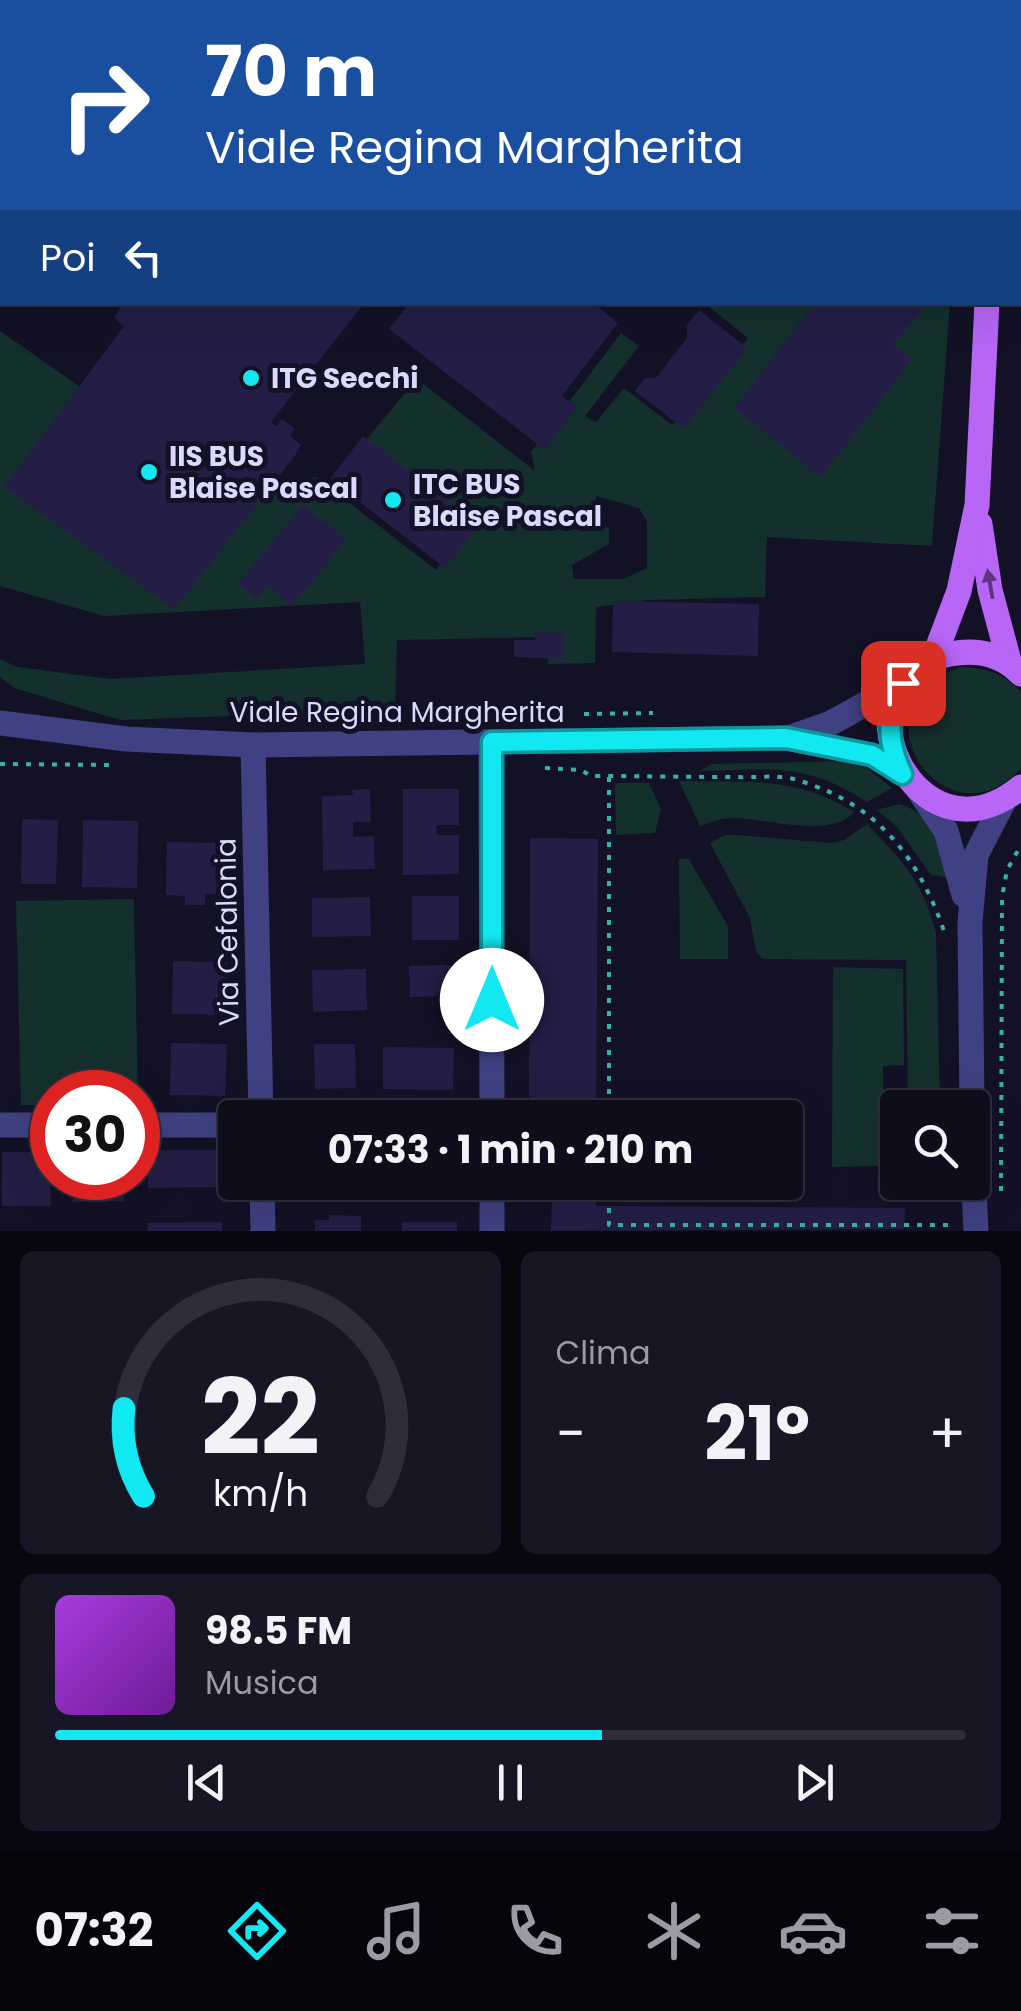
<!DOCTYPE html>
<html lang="it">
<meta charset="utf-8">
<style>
:root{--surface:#0e0d1c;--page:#171625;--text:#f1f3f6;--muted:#9b9ca3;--line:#2e2d3b;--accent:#11e8f1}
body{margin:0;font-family:Poppins,sans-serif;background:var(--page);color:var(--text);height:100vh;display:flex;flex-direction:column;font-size:38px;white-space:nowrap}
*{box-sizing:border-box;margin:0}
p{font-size:32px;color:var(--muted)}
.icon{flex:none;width:55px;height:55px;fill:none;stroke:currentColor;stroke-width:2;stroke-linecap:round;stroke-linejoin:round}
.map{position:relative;height:1231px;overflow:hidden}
.side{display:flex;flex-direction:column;gap:20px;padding:20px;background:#08070f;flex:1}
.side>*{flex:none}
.hud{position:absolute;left:0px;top:0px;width:1022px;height:305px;box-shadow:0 10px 40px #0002,0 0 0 2px var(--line);background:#1a4fa0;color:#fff;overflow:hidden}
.fabs{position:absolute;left:880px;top:1090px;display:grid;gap:20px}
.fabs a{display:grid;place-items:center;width:110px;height:110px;border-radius:10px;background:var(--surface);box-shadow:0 10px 40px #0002,0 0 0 2px var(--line);font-size:50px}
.speed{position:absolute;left:30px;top:1070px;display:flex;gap:20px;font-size:50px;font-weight:700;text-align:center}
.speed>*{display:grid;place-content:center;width:130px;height:130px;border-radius:50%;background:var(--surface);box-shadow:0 10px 40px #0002,0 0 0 2px var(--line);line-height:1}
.speed .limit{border:15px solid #d22;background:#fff;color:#111}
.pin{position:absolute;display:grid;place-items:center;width:85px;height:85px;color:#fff;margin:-42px;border-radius:20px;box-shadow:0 5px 15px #0006}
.me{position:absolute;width:110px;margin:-55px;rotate:0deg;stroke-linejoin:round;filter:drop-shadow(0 0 8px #0008)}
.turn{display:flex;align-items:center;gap:35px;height:210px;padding:0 40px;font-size:45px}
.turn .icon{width:130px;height:130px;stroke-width:2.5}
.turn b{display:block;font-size:70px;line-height:85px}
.then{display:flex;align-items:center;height:95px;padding:0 40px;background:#0003;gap:20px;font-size:38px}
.big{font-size:75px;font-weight:700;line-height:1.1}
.side .widget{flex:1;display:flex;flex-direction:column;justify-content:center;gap:15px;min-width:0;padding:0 35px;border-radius:15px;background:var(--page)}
.side .dial{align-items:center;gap:0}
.dial svg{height:260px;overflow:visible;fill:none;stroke:var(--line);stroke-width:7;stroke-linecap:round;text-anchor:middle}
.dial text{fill:var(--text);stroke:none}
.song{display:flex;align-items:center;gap:30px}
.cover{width:120px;height:120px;border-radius:15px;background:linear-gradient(135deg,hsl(280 70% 55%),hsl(280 70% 35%))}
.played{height:10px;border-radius:5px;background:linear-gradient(90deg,var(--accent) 60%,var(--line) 60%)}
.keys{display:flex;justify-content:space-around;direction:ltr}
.heat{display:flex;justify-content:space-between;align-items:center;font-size:55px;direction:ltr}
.side .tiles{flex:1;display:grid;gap:20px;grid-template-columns:1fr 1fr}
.widget:last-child{grid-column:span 2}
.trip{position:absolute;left:218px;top:1100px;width:585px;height:100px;border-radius:10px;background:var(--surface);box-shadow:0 10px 40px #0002,0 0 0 2px var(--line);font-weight:700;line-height:100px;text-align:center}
.tab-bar{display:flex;height:160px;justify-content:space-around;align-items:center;background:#06050b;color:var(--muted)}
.tab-bar .icon{width:70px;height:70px}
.tab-bar .current{color:var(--accent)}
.tab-bar b{font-size:45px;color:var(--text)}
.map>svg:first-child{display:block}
.green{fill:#14302d;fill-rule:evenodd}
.building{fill:#241e46}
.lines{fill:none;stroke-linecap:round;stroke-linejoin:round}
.path{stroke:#37b2a3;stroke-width:4;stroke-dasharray:5 8;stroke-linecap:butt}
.minor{stroke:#3f4182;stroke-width:25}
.major{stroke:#b766f6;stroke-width:25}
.oneway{fill:#5d3784}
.route-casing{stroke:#0b979d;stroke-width:25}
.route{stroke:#11e8f1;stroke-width:18}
.poi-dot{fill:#11e8f1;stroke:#131126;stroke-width:4}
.labels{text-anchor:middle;stroke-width:10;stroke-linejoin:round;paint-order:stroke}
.poi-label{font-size:28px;font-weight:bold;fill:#dbd9fd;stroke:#131126;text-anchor:start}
.street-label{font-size:28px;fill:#dbd9fd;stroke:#131126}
</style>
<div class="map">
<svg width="1021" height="1231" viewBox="0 0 1021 1231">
<rect width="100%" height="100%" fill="#131126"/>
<!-- green -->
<g class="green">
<path d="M704 303H950L932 546 767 537 765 597 647 600 596 607 595 663 548 664V637L397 640 395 710 120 720 14 688 0 677V659L17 667 111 679 365 664 360 602 104 616 0 586V331L79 386 267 491 316 477 436 570 470 524 365 441 417 379 535 471 531 452 621 333 639 346 585 416 596 422 624 388 672 425 748 338ZM596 496 639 508 647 522V568L623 579H574L572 565 609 544V529L594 519Z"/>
<path d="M961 667C986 668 1004 673 1021 692V768C947 851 845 706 961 667Z"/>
<path d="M846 761 867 768 892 788 867 802C804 761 770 770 699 771L712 764Z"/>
<path d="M679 781C746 783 795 775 854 812 831 840 763 817 731 818 720 819 710 822 700 826Z"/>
<polygon points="615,783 649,783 661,809 655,833 616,835"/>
<path d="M899 804C934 813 941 847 952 878L931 875 897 827 877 810Z"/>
<path d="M867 824C902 860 924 883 936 934L940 1107H908L906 960 762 959 756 951 750 918 710 843 725 835H736L830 843 844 840Z"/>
<polygon points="688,858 728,926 728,959 680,959 679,859"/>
<polygon points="134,899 138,1105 138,1092 52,1092 52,1105 21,1105 16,901"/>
<polygon points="833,967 903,969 904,1065 883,1066 884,1166 832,1167"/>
</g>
<!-- building -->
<g class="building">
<polygon points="124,302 365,302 271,422 276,426 282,419 295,429 290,436 301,445 294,457 174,609 4,487 124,326 114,318"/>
<polygon points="410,302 592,302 618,323 562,396 577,407 545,450 389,329"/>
<polygon points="816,302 914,302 922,310 893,345 912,359 821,477 734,408"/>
<polygon points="699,310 747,348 684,429 635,391 645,378 656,378 687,338 687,325"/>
<polygon points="363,436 479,525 445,568 330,479"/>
<polygon points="303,505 346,540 292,606 268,586 257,599 238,584"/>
<polygon points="613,601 759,604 758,656 612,652"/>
<polygon points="535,632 563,633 563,659 514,657 514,640 535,640"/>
<polygon points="370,789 371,822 353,822 353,837 374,836 375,869 323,870 322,796 353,795 352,790"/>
<polygon points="403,789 459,789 459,825 436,825 437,835 459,835 459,874 403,875"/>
<polygon points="22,819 58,820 56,884 21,884"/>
<polygon points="83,820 138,821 137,888 82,887"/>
<polygon points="530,838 598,839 596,1118 529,1118"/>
<polygon points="167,842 223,843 222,894 205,894 205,905 185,905 185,896 166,895"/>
<rect x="412" y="896" width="47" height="44"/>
<polygon points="370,897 371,936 312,937 312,898"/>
<polygon points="173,961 227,962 227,1015 172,1014"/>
<polygon points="450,965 451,996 410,997 409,966"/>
<polygon points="366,969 367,1010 313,1012 312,970"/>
<polygon points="171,1043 227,1044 225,1096 170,1095"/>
<polygon points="314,1044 355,1044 356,1088 315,1089"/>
<polygon points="383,1047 454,1048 453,1090 383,1089"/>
<polygon points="147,1150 223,1150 223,1187 148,1188"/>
<polygon points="2,1152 50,1152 51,1206 2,1206"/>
<polygon points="73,1178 124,1178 124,1201 73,1202"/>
<polygon points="316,1182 374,1182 374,1191 317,1191"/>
<polygon points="411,1182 457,1182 456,1193 411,1190"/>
<polygon points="552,1193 596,1193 596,1206 905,1208 904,1229 551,1231"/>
<polygon points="329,1215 361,1216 361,1231 315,1231 315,1220 329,1220"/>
<polygon points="222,1222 222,1231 148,1231 147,1223"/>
<rect x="402" y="1222" width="55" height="9"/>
</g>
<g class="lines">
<!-- path -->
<g class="path">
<polyline points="584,714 653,713"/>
<polyline points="0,764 115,765"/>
<path d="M545 768 581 770 591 776C639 776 687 777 736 777 755 778 778 774 797 780 876 803 918 856 944 931"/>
<polyline points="609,777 609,1118"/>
<polyline points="609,1182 609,1225 950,1225"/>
<polyline points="1001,1191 1002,897 1007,870 1021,845"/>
</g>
<!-- minor -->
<g class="minor">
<polyline points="0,723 126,739 253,745 786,738 872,755 902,773"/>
<polyline points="791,737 831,723 903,683"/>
<polyline points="491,742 492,1118"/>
<polyline points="253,745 261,1118"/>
<polyline points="919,791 946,831 964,895"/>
<polyline points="972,1108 970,922 976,855 1005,799"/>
<polyline points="0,1125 52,1125"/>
<polyline points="138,1125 235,1125"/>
<polyline points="972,1148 976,1231"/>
<polyline points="262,1182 263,1231"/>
<polyline points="492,1182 492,1231"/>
</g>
<!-- major -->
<g class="major">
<polyline points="1020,161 1021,159"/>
<polyline points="980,524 990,590 1009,661"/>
<polyline points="934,657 959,591 977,505 987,302"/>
<path d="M1021 674C1002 654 977 649 950 654 825 678 915 874 1021 787"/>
</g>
</g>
<!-- one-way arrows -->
<defs><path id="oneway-solid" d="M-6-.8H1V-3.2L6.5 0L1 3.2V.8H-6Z" transform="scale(2.5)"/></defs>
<use class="oneway" href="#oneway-solid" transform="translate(990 584) rotate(-100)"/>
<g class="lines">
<!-- route casing -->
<g class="route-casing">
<path id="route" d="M492 1000V742L786 738 872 755 902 774C886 741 887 716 903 683"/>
</g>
<!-- route -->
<use href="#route" class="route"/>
</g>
<!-- markers -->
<g class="poi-dot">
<circle cx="251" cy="378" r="10"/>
<circle cx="149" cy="472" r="10"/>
<circle cx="393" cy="500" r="10"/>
</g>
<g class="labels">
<!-- poi labels -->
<g class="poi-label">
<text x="271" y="388">ITG Secchi</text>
<text x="169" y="466">IIS BUS<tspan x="169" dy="32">Blaise Pascal</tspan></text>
<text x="413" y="494">ITC BUS<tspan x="413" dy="32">Blaise Pascal</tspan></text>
</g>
<!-- street labels -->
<g class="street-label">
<text x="397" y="722">Viale Regina Margherita</text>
<text transform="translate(227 932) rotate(-91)" y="10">Via Cefalonia</text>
</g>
</g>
</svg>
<div class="fabs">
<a><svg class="icon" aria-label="search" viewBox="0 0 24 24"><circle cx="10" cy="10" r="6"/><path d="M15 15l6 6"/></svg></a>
</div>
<div class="speed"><div class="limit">30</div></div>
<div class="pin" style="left:903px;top:683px;background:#d93025"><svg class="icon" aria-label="arrive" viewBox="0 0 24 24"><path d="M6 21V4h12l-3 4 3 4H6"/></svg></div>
<svg class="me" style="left:492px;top:1000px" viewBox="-20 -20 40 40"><circle r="19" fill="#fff"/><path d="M0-13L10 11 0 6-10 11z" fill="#11e8f1"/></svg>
<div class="trip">07:33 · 1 min · 210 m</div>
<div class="hud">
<div class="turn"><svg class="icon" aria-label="right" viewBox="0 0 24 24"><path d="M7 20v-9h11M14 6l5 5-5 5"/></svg><div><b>70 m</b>Viale Regina Margherita</div></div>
<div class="then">Poi<svg class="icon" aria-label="left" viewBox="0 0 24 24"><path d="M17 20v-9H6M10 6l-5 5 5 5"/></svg></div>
</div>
</div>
<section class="side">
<div class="tiles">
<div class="widget dial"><svg viewBox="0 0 100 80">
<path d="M14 69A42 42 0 1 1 86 69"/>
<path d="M14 69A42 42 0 0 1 8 42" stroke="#11e8f1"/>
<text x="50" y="56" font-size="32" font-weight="700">22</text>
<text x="50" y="72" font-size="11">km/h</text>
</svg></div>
<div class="widget"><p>Clima</p>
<div class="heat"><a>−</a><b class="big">21°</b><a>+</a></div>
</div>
<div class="widget">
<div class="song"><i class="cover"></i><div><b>98.5 FM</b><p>Musica</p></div></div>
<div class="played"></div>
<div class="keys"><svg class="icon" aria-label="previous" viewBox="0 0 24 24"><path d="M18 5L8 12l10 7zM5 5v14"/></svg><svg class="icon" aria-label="pause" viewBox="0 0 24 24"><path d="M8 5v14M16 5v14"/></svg><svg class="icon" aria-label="next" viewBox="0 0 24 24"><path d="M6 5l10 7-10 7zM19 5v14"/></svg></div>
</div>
</div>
</section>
<nav class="tab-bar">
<b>07:32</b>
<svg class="icon current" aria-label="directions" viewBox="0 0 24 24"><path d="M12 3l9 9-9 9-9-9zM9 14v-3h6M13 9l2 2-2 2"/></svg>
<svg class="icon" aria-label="music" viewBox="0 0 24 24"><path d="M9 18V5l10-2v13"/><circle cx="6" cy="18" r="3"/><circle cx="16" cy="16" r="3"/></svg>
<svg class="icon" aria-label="phone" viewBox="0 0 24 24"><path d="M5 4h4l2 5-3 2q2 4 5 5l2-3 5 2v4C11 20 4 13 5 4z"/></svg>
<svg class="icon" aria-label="climate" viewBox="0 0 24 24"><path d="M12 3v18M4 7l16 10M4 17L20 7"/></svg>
<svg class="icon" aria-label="car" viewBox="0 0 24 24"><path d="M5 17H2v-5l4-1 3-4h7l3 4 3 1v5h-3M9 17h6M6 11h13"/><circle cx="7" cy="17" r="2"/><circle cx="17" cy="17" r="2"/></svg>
<svg class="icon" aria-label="filters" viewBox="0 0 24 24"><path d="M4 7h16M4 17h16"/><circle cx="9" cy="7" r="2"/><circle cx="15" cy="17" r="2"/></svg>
</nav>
